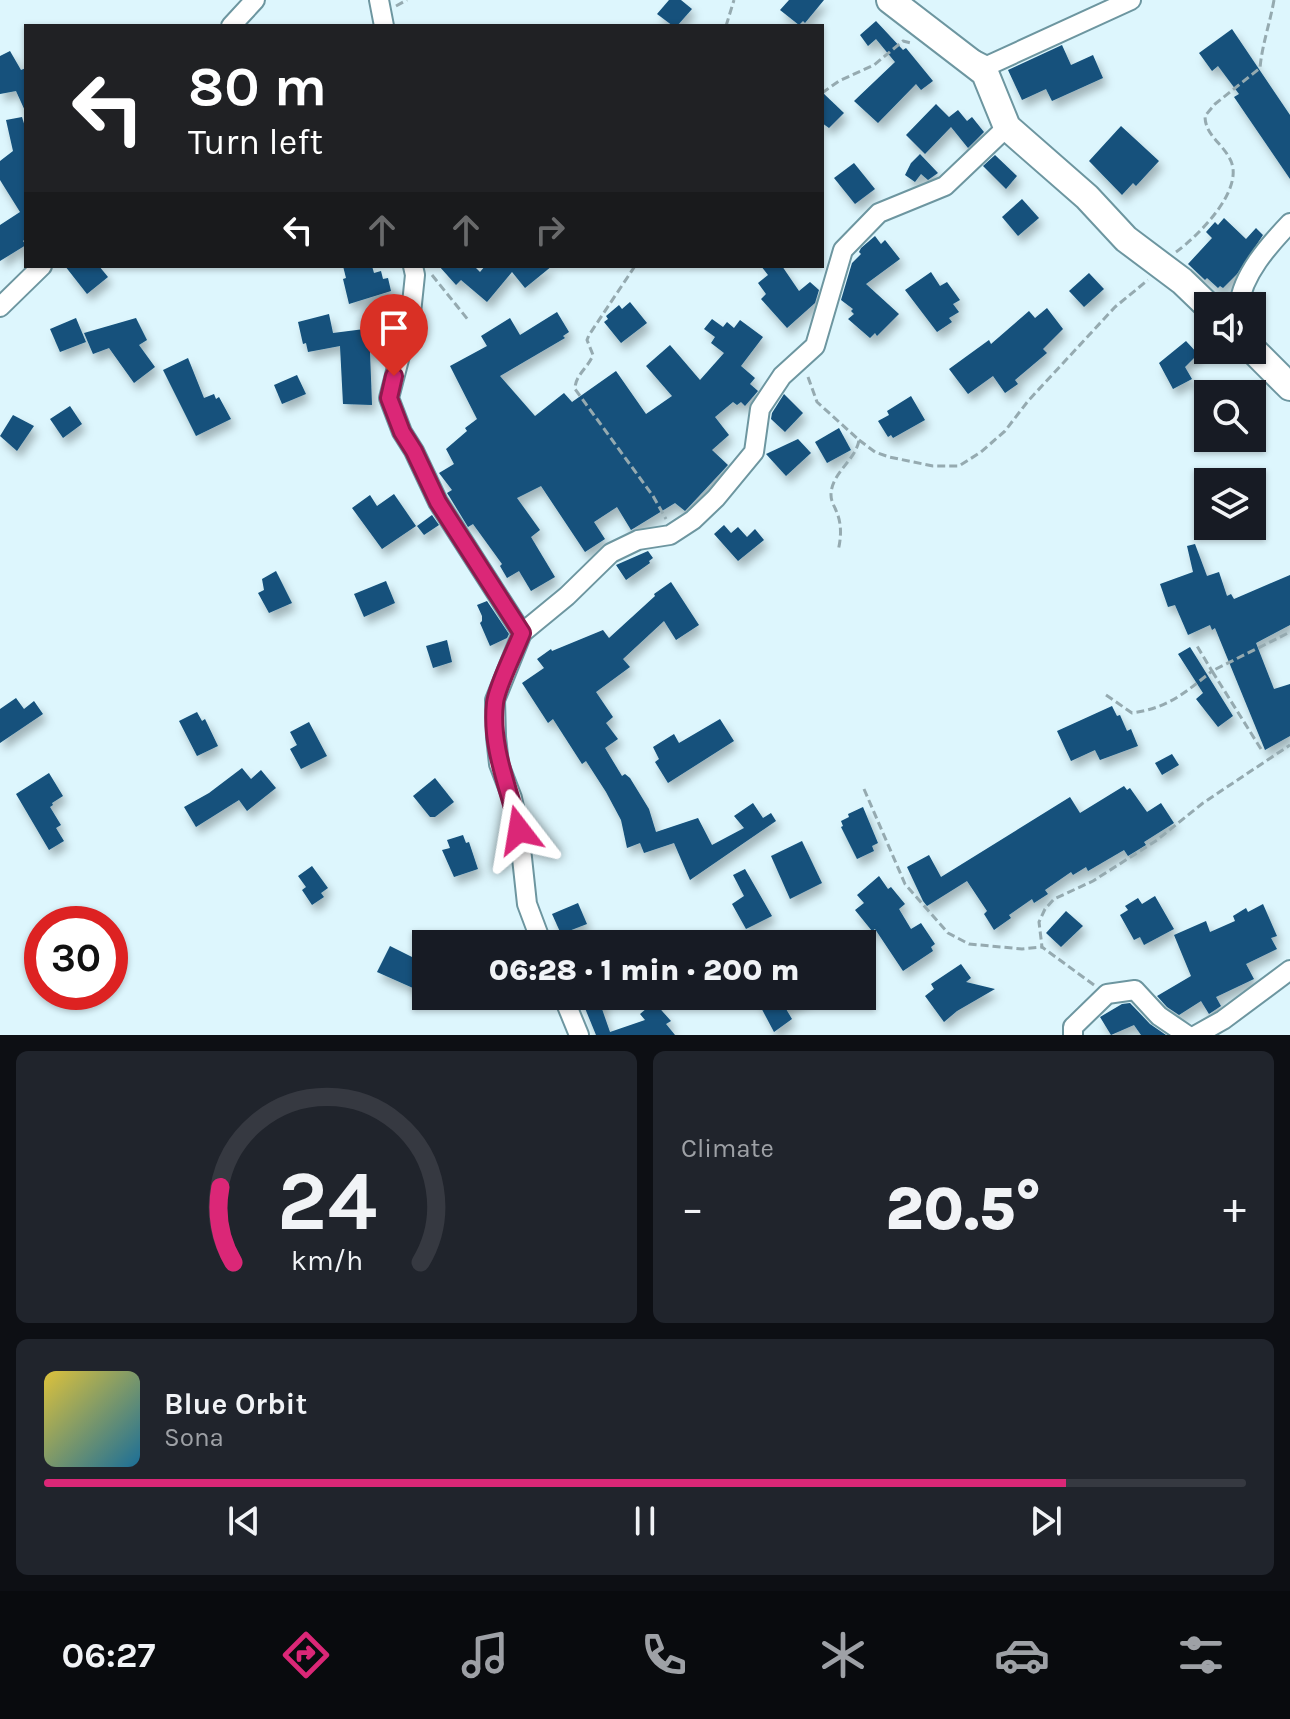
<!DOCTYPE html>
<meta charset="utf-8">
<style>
:root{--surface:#171b24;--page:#20242c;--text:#f1f3f6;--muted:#9ea1a6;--line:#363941;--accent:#db2777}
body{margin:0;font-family:Karla,sans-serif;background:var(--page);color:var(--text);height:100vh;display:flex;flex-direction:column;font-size:30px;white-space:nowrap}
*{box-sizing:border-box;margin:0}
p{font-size:26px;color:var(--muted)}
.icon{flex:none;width:44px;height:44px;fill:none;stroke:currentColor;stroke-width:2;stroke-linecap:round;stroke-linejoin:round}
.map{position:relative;height:1035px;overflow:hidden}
.side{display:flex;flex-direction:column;gap:16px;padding:16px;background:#0d0f14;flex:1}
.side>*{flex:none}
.guide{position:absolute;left:24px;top:24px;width:800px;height:244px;border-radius:0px;box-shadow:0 2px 6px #0004;background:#202124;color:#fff;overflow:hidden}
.fabs{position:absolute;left:1194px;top:292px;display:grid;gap:16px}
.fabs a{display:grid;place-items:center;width:72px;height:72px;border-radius:0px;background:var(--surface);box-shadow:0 2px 6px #0004;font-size:40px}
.speed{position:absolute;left:24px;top:906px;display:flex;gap:16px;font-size:40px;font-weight:700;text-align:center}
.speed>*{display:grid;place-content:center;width:104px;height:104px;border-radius:50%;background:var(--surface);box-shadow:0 2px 6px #0004;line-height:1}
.speed .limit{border:12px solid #d22;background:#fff;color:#111}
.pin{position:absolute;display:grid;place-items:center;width:68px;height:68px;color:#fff;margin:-82px -34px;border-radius:50% 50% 50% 0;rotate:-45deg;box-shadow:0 0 8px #0007}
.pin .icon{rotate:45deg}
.me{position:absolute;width:88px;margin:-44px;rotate:346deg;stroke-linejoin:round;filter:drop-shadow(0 0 6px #0008)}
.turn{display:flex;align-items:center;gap:28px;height:168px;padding:0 32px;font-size:36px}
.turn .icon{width:104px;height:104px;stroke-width:2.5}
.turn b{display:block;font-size:56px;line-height:68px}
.lanes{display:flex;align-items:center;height:76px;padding:0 32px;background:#0003;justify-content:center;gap:40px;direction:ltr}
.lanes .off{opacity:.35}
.big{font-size:60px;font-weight:800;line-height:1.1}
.side .widget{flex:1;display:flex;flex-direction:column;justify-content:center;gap:12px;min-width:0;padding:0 28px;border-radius:12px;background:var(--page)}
.side .dial{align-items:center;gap:0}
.dial svg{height:208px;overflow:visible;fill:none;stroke:var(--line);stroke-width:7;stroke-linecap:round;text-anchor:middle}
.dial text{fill:var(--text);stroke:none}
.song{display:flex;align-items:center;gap:24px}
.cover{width:96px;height:96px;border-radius:12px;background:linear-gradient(135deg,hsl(50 70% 55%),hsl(200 70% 35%))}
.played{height:8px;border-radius:4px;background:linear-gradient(90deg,var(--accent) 85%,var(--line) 85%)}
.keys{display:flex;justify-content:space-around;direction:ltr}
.heat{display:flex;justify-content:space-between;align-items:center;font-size:44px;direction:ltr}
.side .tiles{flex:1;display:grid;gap:16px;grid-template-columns:1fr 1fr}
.widget:last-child{grid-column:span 2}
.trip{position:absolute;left:412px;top:930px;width:464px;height:80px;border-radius:0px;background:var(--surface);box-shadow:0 2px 6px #0004;font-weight:800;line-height:80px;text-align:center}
.tabs{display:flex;height:128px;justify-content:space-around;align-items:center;background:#090b0e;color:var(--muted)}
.tabs .icon{width:56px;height:56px}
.tabs .on{color:var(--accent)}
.tabs b{font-size:36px;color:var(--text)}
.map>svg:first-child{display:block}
.building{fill:#13517c;filter:url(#shadow)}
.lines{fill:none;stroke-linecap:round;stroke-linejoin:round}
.street-casing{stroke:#6d96a0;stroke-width:22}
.secondary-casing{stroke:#6d96a0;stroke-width:30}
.path{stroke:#95aab0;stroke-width:3;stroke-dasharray:8 4;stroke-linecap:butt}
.street{stroke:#fff;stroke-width:18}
.secondary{stroke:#fff;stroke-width:26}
.route-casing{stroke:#8e194d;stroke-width:20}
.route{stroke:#db2777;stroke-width:14}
</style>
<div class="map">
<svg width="1290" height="1035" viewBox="0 0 1290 1035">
<defs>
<filter id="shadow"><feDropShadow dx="4" dy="7" stdDeviation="4" flood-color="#0004"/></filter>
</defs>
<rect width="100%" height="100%" fill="#ddf6fd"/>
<!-- building -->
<g class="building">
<polygon points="669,0 681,0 692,9 677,26 673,26 657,14"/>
<polygon points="789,0 824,0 805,23 803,21 799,25 780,10"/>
<polygon points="876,21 903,50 906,48 933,81 921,90 916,84 878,123 854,101 895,62 876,39 868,46 860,35"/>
<polygon points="1232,29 1290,115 1290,179 1234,97 1239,94 1218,66 1212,71 1199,53"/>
<polygon points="1062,45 1071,65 1093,55 1103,78 1052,101 1046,89 1022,100 1008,70"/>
<polygon points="10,51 21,70 26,68 26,113 16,91 0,94 0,56"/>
<polygon points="822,92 844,113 829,128 822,123"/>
<polygon points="936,104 949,117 958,110 967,121 972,117 984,132 968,148 951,127 925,154 906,135"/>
<polygon points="22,117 26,130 26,238 23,241 26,245 0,261 0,225 20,212 0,180 0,161 13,151 6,120"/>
<polygon points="1121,126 1159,161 1136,186 1133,183 1122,195 1089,161"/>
<polygon points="920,154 938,173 928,180 921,174 915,182 905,175 911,163"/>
<polygon points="995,155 1017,176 1006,189 983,166"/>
<polygon points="854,163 875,189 855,204 834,178"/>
<polygon points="1022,199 1039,218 1018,236 1002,217"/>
<polygon points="1224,218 1246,239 1256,228 1263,235 1237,274 1223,288 1220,286 1218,288 1207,278 1205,280 1188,264 1212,238 1206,232 1215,222 1218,225"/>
<polygon points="875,236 881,244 885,240 900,259 866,284 899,314 877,336 875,333 870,338 848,319 854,314 851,311 853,309 841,300 852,263 861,254 859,252 861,248"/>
<polygon points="65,266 99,266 108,277 87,294"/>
<polygon points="343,266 372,266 374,273 381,271 383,279 388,278 391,291 349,304 343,279 346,278"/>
<polygon points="439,266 478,266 476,268 480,272 485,266 552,266 525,288 512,272 487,302 461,280 456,285"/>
<polygon points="761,266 782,266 799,291 810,282 819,290 815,303 787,328 761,299 766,294 758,283 768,275"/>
<polygon points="931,272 940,286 947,282 960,300 953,304 959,312 949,318 952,322 937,332 905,290"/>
<polygon points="1089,273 1104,289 1084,307 1069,291"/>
<polygon points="630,302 647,323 621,343 604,322 608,319 606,316 619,305 622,309"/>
<polygon points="1047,308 1063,329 1043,349 1047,353 1015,380 1018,384 1005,393 993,376 968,394 949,369 989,340 991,344 1029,311 1035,318"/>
<polygon points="557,312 569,332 563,336 565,338 500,376 535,416 564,393 572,402 616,371 646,414 672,396 646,366 670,345 700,380 724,353 711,343 715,337 704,329 712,319 723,327 727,322 734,328 740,320 763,337 741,366 755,378 750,384 758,391 745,406 741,402 737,405 733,402 715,417 729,435 712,450 728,465 685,511 675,503 631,530 617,507 594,522 605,539 585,552 541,486 517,498 540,530 531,537 555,577 531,591 519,571 507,578 500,566 502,564 473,524 468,527 449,496 447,493 452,490 439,473 454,464 446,449 467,431 465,428 477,419 450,366 487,346 481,336 510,318 520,335"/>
<polygon points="329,314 333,333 388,326 390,345 388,350 370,352 372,405 343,404 340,346 308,352 306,343 303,344 298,322"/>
<polygon points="76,318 86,342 60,352 50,329"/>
<polygon points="136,318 147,340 139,345 155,367 134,383 109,348 93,354 84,333"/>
<polygon points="1186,341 1198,354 1185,367 1192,379 1173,389 1159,363"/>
<polygon points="188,358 204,398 214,394 216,399 219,397 231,419 196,436 163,370"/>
<polygon points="297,375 306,394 282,404 274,385"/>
<polygon points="784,394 803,413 785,432 771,419 772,413"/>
<polygon points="911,396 925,420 893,438 891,435 888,437 878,421 889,415 887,411"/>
<polygon points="70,406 82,424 63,438 50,419"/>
<polygon points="13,415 34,426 17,451 0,436"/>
<polygon points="839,428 851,450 827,463 815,442"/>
<polygon points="798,439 811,453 786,476 766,454"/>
<polygon points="394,494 416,526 382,549 352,508 370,495 377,506"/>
<polygon points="432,515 439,525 424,535 417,526"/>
<polygon points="724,525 731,533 738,527 747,537 755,529 764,540 738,561 714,534"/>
<polygon points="1195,544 1207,576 1219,572 1227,596 1231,594 1234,599 1290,575 1290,625 1256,643 1274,689 1290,684 1290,736 1265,750 1215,628 1212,630 1210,625 1188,635 1175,605 1168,607 1160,584 1193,572 1187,546"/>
<polygon points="648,551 653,558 649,561 650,563 626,580 616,565"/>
<polygon points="276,571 292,603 269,613 258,593 264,590 262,579"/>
<polygon points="386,581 395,603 364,617 354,594"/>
<polygon points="671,582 699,625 676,640 664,621 623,659 630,667 596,692 613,717 606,723 618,739 605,748 622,776 625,774 630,778 649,809 656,832 698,818 712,845 744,828 734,816 753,803 763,818 771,813 776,821 690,880 674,843 644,853 640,843 627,848 621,820 606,792 586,761 582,764 553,719 548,723 522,683 544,668 537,659 551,649 552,651 603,630 609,638 655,596 654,594"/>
<polygon points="487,601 509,634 507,638 490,646 480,623 482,621 482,616 477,605"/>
<polygon points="447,640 452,662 433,668 426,646"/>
<polygon points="1190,647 1233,716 1218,727 1196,699 1203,693 1178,654"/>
<polygon points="16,698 24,709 34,701 43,714 0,743 0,709"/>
<polygon points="1112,706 1117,716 1120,715 1127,731 1131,729 1138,746 1100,760 1095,750 1071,761 1057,731"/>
<polygon points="197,712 202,721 205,719 218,746 197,756 179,721"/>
<polygon points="720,719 734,741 668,783 655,762 659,759 653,747 674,734 679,743"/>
<polygon points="309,722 327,756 301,769 290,749 297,745 290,732"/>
<polygon points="1172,754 1179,765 1162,775 1155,763"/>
<polygon points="242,768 251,779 261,770 276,788 247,811 239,800 196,827 184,807 209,793"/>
<polygon points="49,773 63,796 52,803 53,805 50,807 61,825 56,828 64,841 49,850 16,794"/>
<polygon points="435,778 454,802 435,817 430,817 413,796"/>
<polygon points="1124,786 1127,790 1130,788 1147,812 1161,803 1174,823 1144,842 1146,845 1128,856 1124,850 1088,871 1086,867 1073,875 1071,872 1045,890 1048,894 1034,903 1032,899 1009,915 1011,918 994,930 984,914 987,911 967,881 927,906 923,901 907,867 929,855 941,877 1070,797 1080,813"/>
<polygon points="863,807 878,843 872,846 874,851 857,859 841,827 843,826 841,821 849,817 848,814"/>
<polygon points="463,835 466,843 469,842 478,869 454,877 442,850 450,848 447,840"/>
<polygon points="802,841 822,883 790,899 771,856"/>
<polygon points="312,866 328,888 321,893 324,897 312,905 302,890 306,887 298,876"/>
<polygon points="745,869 772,916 746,929 732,904 744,896 733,875"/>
<polygon points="879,876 888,889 891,887 905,904 899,909 911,929 921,923 935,944 931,947 933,951 903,971 875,929 872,931 855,910 864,903 857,895"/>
<polygon points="1155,896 1174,929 1144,945 1140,937 1134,940 1120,915 1128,910 1125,906 1138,898 1142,904"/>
<polygon points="578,903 587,924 561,934 552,914"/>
<polygon points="1263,904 1277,936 1271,938 1277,949 1246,964 1254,979 1216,997 1221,1006 1209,1014 1201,1001 1179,1015 1167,1007 1157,996 1191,976 1174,935 1206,921 1210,932 1235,921 1233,916 1246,908 1248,912"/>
<polygon points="1066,911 1083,926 1061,947 1046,933"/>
<polygon points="390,946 416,959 415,963 426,969 426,985 422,992 377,972"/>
<polygon points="961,964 971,978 966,982 995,989 957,1011 944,1022 925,996 934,989 931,984"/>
<polygon points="580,996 602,996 606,1007 602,1009 610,1032 645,1020 640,1014 654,1002 671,1021 666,1024 675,1035 596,1035"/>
<polygon points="766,996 812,996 786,1009 792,1019 774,1032 757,1000"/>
<polygon points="1130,1003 1150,1024 1166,1035 1141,1035 1134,1025 1111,1035 1100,1017 1122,1004"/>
</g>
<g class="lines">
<!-- street casing -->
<g class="street-casing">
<g id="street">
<polyline points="379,0 384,26"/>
<polyline points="231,26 255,0"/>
<polyline points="971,58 987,66 1131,0"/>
<polyline points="413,266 415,275 411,313 389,398 402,432 414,451 438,502 522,633 495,700 496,737 499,764 512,798 519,830 527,904 542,944"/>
<path d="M1239 306C1242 275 1269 245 1290 223"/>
<polyline points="0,307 42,266"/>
<polyline points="522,633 567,596 611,553 638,540 670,535 693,520 716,498 754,452 760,409 782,376 815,346 843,250 879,213 945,186 1007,127"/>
<polyline points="563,996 579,1035"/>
<polyline points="1073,1035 1073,1027 1107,994 1135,990 1159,1016 1187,1035"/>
<polyline points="1196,1035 1223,1020 1290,970"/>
</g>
</g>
<!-- secondary casing -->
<g class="secondary-casing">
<g id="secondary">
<polyline points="890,0 985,73 1007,127 1087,197 1126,239 1182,281 1208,306"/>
<polyline points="1252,349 1290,387"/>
</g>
</g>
<!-- path -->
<g class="path">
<polyline points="396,6 407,0"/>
<polyline points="726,26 734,0"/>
<polyline points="822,93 839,81 874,65 903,41 911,43"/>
<path d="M1176 252C1198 236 1246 189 1230 159 1222 143 1205 135 1205 116L1215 104 1260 68C1262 45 1270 23 1274 0"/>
<path d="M635 266 589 335 587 340 593 355C588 368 575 375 575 389L653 496 666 519"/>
<polyline points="432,275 469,321"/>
<path d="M808 377 817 402 859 440C856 460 831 473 831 495 831 502 835 507 837 513 842 525 841 539 838 551"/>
<polyline points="859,440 875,452 889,457 933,466 959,466 981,452 1005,431 1028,401 1115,307 1148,280"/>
<path d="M1106 695 1132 713C1168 708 1185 693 1212 671L1197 646"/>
<polyline points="1261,749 1212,671 1290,632"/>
<polyline points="864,789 905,884 948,933 969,944 1022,949 1042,947"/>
<polyline points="1094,985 1042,947 1039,922 1045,909 1054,899 1093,881 1157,840 1203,803 1290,745"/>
</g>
<!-- street -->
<use href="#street" class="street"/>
<!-- secondary -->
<use href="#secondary" class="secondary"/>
</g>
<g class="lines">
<!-- route casing -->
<g class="route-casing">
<path id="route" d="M394 376 389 398 402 432 414 451 438 502 522 633C515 651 497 686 495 703 490 747 509 788 519 830"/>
</g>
<!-- route -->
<use href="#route" class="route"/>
</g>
</svg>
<div class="fabs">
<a><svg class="icon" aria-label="sound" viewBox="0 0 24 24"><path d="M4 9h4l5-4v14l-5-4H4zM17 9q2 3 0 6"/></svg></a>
<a><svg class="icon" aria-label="search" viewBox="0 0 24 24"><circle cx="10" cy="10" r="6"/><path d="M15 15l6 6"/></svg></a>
<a><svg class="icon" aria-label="layers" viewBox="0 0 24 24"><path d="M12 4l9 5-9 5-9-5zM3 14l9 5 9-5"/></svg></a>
</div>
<div class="speed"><div class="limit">30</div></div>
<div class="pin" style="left:394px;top:376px;background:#d93025"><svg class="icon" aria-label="arrive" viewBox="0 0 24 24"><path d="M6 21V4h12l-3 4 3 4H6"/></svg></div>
<svg class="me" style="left:519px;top:830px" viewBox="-20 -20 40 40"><path d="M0-17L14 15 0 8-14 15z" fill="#db2777" stroke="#fff" stroke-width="4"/></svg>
<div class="trip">06:28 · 1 min · 200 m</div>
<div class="guide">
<div class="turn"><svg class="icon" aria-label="left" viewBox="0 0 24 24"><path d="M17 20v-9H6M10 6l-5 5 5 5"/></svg><div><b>80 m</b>Turn left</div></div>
<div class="lanes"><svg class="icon" aria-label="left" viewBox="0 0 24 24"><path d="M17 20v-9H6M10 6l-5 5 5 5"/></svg><svg class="icon off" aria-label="ahead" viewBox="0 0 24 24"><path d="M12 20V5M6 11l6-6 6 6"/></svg><svg class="icon off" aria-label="ahead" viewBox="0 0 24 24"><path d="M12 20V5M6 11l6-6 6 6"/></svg><svg class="icon off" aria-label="right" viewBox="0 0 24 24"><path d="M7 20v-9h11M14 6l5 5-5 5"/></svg></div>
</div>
</div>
<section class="side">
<div class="tiles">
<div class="widget dial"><svg viewBox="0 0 100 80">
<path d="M14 69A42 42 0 1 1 86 69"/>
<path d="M14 69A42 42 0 0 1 9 40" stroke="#db2777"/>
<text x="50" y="56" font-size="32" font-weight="700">24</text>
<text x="50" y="72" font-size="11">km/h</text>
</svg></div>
<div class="widget"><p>Climate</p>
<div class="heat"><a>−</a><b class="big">20.5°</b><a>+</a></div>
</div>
<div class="widget">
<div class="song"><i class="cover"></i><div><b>Blue Orbit</b><p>Sona</p></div></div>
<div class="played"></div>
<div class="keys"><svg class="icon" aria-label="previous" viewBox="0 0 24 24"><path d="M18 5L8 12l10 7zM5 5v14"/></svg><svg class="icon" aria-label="pause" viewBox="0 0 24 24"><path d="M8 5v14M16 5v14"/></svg><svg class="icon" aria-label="next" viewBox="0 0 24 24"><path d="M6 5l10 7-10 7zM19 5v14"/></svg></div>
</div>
</div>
</section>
<nav class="tabs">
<b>06:27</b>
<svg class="icon on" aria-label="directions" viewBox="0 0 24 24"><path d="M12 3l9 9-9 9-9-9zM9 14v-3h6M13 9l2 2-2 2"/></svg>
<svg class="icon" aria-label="music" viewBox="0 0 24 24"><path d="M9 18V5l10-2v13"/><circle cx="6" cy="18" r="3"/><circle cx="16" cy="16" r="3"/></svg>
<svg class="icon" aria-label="phone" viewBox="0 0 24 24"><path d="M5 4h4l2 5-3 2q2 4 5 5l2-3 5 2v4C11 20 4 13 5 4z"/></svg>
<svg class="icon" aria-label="climate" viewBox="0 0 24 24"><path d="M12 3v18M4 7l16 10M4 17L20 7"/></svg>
<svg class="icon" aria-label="car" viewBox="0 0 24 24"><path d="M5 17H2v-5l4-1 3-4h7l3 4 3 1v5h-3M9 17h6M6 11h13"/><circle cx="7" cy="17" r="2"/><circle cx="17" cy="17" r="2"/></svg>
<svg class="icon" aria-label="filters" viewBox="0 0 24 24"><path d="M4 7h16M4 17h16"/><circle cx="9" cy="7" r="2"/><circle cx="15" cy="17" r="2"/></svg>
</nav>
